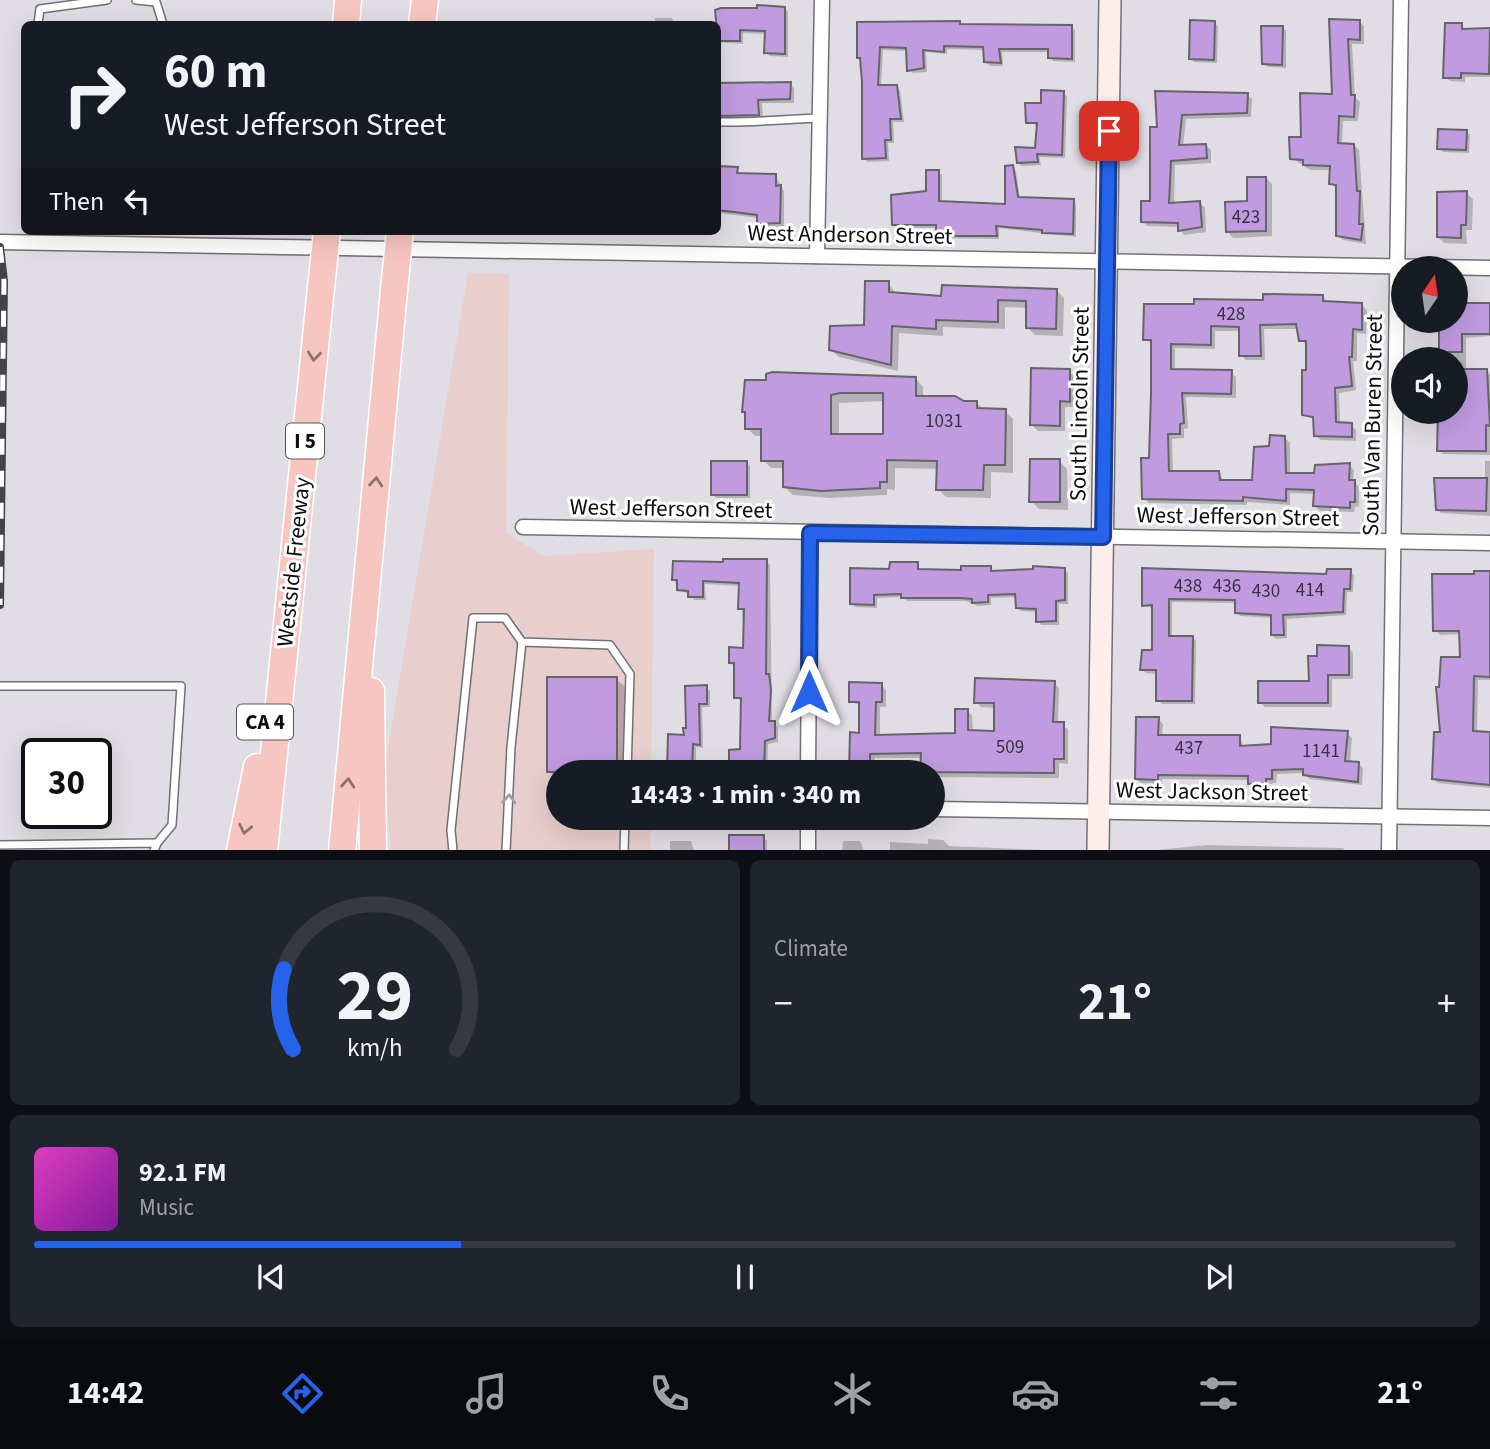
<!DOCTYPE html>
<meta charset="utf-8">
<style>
:root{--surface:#171b24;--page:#20242c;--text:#f1f3f6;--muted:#9ea1a6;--line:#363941;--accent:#2563eb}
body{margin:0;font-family:"Source Sans 3",sans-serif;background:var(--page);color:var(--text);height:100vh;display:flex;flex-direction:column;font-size:26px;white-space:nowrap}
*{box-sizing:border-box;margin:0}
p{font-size:23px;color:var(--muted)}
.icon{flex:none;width:38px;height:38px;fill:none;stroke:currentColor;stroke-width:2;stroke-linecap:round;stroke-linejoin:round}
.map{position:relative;height:850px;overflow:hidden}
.drawer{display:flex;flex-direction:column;gap:10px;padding:10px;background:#0d0f14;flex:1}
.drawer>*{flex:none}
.banner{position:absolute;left:21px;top:21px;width:700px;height:214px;border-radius:10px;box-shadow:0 7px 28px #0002;background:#171b24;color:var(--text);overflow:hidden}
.needle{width:46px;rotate:13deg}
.controls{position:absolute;left:1391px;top:256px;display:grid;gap:14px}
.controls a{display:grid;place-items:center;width:77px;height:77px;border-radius:50%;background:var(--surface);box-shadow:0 7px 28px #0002;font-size:35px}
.speed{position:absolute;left:21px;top:738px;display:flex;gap:14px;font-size:35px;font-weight:700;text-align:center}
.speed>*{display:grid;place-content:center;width:91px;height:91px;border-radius:50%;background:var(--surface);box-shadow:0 7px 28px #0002;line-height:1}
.speed .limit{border:4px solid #111;border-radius:10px;background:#fff;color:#111}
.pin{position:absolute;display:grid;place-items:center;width:60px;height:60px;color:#fff;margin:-30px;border-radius:14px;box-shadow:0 4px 10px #0006}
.me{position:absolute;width:77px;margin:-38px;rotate:0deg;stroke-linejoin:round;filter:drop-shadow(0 0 5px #0008)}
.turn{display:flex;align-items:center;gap:24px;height:147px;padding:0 28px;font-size:32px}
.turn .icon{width:91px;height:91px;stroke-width:2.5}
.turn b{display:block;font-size:49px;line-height:60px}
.then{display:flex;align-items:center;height:66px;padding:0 28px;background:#0003;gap:14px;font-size:26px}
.big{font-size:52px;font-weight:700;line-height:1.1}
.drawer .widget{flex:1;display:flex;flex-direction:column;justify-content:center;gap:10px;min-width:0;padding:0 24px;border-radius:10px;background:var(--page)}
.drawer .dial{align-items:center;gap:0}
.dial svg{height:182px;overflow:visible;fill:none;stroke:var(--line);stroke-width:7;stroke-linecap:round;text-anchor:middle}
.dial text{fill:var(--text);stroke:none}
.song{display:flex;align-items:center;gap:21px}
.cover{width:84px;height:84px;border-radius:10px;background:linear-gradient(135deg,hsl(310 70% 55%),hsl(290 70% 35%))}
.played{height:7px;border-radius:4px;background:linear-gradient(90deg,var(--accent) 30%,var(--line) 30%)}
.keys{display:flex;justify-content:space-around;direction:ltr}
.heat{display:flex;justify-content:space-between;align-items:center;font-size:38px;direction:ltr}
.drawer .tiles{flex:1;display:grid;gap:10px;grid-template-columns:1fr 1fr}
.widget:last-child{grid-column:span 2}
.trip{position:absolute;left:546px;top:760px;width:399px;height:70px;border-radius:35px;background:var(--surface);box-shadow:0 7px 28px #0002;font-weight:700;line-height:70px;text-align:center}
.menu{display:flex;height:112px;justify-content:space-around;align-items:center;background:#090b0e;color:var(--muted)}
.menu .icon{width:49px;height:49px}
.menu .active{color:var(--accent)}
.menu b{font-size:32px;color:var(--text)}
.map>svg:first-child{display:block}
.commercial{fill:#e8cecd}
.shadow{fill:#0003;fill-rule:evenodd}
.building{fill:#c09be0;stroke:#676469;stroke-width:2;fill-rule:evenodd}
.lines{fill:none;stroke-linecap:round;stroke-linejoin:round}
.lane-casing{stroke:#726f75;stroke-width:10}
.street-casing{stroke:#726f75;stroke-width:17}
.secondary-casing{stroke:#726f75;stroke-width:24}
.highway-casing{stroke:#fff;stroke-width:29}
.lane{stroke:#fff;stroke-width:7}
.street{stroke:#fff;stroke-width:14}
.secondary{stroke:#fdeeec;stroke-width:21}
.highway{stroke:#f8c6c1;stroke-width:26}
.rail-casing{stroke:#444346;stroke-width:8}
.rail{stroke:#fff;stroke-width:5;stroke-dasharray:16;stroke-linecap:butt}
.highway-bridge-casing{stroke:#fff;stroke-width:29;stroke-linecap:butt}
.highway-bridge{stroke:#f8c6c1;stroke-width:26}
.oneway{stroke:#8e7270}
.oneway2{stroke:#9e9e9f}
.route-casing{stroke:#184099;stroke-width:18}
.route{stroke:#2563eb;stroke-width:12}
.labels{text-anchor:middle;stroke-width:6;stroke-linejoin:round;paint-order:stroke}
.number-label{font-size:19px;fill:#3a3042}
.shield{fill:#fff;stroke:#565556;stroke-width:2}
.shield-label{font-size:21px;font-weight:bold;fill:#0d0c0e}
.street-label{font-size:23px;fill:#0d0c0e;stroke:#fff}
</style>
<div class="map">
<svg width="1490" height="851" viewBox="0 0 1490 851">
<rect width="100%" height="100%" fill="#e0dde4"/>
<!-- commercial -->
<polygon class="commercial" points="468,273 509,274 506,533 544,556 654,549 651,772 558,772 558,817 651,817 650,850 391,851 384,772"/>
<!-- shadow -->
<g class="shadow">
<polygon points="784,8 788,12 788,57 770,56 766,53 766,34 743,33 743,44 718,42 716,12"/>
<polygon points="655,18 671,18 677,24 655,24"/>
<polygon points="1331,21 1359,21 1364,26 1364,44 1352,44 1355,97 1360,102 1358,121 1343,121 1342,145 1354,145 1359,150 1366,244 1343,240 1338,235 1336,188 1331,183 1331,170 1310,170 1292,158 1334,96"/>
<polygon points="859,23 1071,27 1075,30 1075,62 1053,61 1049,52 1002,52 1003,66 990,66 986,62 985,50 947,49 947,54 926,52 927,72 913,73 909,70 908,51 883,50 881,87 896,87 900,91 904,122 893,122 894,143 888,143 889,161 868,162 864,159"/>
<polygon points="1214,23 1218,26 1217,63 1194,62 1191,58"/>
<polygon points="1461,25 1466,31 1490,30 1490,77 1465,77 1465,82 1450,81 1445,77"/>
<polygon points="1283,27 1286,31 1286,68 1268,67 1264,63"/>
<polygon points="790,84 794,88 794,103 762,103 763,119 718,122 718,86"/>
<polygon points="1064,93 1067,97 1065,158 1039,157 1041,165 1022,166 1018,163 1037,150 1039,126 1027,122 1042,105"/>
<polygon points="1157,93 1247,95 1252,99 1251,117 1186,119 1183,147 1206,146 1211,150 1211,163 1175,165 1174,205 1200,203 1205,208 1206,232 1184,235 1179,227 1147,226 1143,221 1152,203 1159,129"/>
<polygon points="1466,131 1470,135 1469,153 1443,152 1439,148"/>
<polygon points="1012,167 1016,171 1020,199 1073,201 1076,204 1076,237 999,228 999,239 942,238 938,228 897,228 893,225 928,193 938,172 942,175 942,203 1007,206"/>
<polygon points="718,168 737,169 741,175 775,175 784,191 784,226 763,227 759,218 718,213"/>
<polygon points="1266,178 1272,184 1272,236 1233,238 1227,231"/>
<polygon points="1466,193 1473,199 1472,230 1466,230 1467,244 1444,243 1438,237"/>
<polygon points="888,283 896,294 943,298 1056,290 1064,298 1063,336 1035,335 1027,327 1028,308 1005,307 1005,329 943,327 943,336 899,333 898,371 839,357 831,350 866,327"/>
<polygon points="1323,297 1328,302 1362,305 1367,310 1366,334 1357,333 1357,361 1353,361 1356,390 1339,393 1340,424 1351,425 1356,430 1356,441 1321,440 1315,435 1315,420 1304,415 1307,345 1301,340 1299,329 1264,329 1265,360 1246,360 1241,355 1241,331 1215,331 1215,349 1175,348 1175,371 1231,372 1236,377 1236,398 1186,397 1188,428 1184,429 1184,438 1172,439 1173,473 1219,472 1224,482 1254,482 1271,448 1285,438 1290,443 1290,475 1316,475 1349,465 1354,470 1353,481 1359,487 1359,506 1355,507 1354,512 1320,511 1315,506 1316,494 1290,493 1290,505 1247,502 1247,505 1149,503 1144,498 1151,459 1152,344 1145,339 1265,302"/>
<polygon points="1456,304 1490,304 1490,336 1466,338 1466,371 1487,371 1490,375 1490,455 1443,454 1439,450 1456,411 1456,359 1442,359 1441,352 1456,320"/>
<polygon points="1069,371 1075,377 1075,407 1065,407 1065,431 1038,431 1032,425"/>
<path d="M832 374 915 378 923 387V398L977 403 984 410 1005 411 1013 419V473L991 472V498L946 497 938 489 939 469 895 468V490L887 489V495L830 498 793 495 785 487V468H771L763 460V436H755L747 428 744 411ZM885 401 884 436H839V403Z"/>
<polygon points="1059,461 1067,469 1068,510 1039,509 1031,501"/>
<polygon points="1485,461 1490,461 1490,516 1441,513 1438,510 1485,480"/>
<polygon points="746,462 750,466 750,498 716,498 713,494"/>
<polygon points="766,561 770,565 772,723 778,726 778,742 768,744 767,772 734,772 730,768 741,751 743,701 736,698 734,666 730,663 745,649 740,586 705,584 706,600 694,600 690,594 678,590 674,579 675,563"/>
<polygon points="917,564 921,571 963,572 990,568 995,572 1064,569 1068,573 1068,604 1059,604 1059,625 1041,625 1038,621 1037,612 1021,611 1017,607 1017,597 991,598 991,605 978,606 966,601 907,601 902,597 877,598 877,608 855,607 851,603 891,571"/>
<polygon points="1144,569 1328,576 1350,571 1354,575 1353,592 1347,592 1346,615 1287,619 1287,638 1276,639 1272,635 1272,618 1240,616 1236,612 1236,603 1172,602 1172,638 1193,637 1196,641 1195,704 1162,704 1158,700 1157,674 1146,673 1142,670 1154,652 1154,609 1144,605"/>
<polygon points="1490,573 1490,680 1478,680 1477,733 1490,733 1490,788 1438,783 1433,778 1462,659 1461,634 1440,635 1435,630 1475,576"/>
<polygon points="1348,648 1353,653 1353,679 1332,679 1332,707 1265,707 1260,702 1311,683 1318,658"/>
<polygon points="616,679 625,687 625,772 558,772 557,779 549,771"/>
<polygon points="1054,683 1059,688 1058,724 1068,729 1068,764 1059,763 1059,778 933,777 922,758 875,758 875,772 851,772 861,735 861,706 850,701 881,684 886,690 886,707 880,707 880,736 956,734 967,710 972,716 973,732 995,733 996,708 981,707 976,702"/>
<polygon points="706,687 710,691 710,707 702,707 703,748 696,747 696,772 670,772 688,730 687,688"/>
<polygon points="1158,719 1163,724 1162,737 1239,736 1244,747 1272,746 1347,733 1352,738 1350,763 1359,764 1363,768 1362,785 1309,779 1305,773 1277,774 1276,783 1270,784 1270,788 1255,788 1250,780 1162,779 1162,784 1141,783 1137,779"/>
<polygon points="763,837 767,841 767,851 730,851"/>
<polygon points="928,839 943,840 949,846 1065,851 890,851 890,842 928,844"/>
<polygon points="670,841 691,841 694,851 670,851"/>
<polygon points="843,841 860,841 864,851 842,851"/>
<polygon points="1208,845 1343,848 1345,851 1146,851"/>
</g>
<!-- building -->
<g class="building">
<polygon points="757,5 785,7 785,54 764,53 765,31 740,30 740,41 718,41 715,10 721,8 757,8"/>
<polygon points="1329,19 1360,20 1360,40 1348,39 1351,95 1355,95 1354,117 1339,116 1338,143 1354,144 1357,191 1360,191 1359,224 1363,224 1361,240 1336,236 1336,185 1329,184 1330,166 1303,165 1303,160 1290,159 1289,137 1301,137 1300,93 1332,94"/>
<polygon points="1190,20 1215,21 1214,60 1189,59"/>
<polygon points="960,21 960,24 1072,25 1072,59 1048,58 1048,49 999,49 1001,63 984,62 983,47 944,46 944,52 923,50 924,68 907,71 906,48 880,47 878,85 897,85 901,119 890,119 891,140 885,140 886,158 862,159 862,82 860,58 857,58 857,22"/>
<polygon points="1445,23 1462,23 1462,29 1490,28 1489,74 1461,73 1461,78 1443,78"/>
<polygon points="1261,26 1283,26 1282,65 1262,64"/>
<polygon points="791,82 790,99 758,100 759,115 718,116 718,83"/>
<polygon points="1041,90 1064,91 1062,155 1037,154 1038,162 1017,163 1015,147 1035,148 1037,123 1026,123 1025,103 1041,103"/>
<polygon points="1155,91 1248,93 1247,113 1182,115 1179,145 1206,144 1207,158 1171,161 1169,203 1200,201 1202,227 1178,231 1178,223 1141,222 1141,201 1150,201 1150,127 1157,127"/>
<polygon points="1438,129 1467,130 1466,150 1437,149"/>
<polygon points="1013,165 1018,197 1074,199 1073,234 1042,233 1042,230 996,226 997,236 960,236 936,235 936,225 892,225 891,195 926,191 926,170 939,170 939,201 1005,204 1005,166"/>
<polygon points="718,166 738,167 737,173 776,174 776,186 781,185 780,223 757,224 757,215 718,210"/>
<polygon points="1247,177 1266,177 1266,231 1226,232 1225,202 1247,201"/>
<polygon points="1467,191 1466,225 1461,225 1461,238 1437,237 1437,192"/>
<polygon points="865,281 889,281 889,292 941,296 942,285 1057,289 1056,329 1026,328 1026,301 998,300 998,322 936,320 936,329 892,326 891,365 829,350 830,326 864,325"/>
<polygon points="1263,294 1323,295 1323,301 1362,303 1362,330 1353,329 1352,357 1349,357 1352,386 1335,388 1336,422 1352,423 1352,437 1314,436 1313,417 1302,415 1302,370 1306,370 1306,341 1299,341 1296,324 1260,325 1261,356 1239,356 1239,327 1211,326 1211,345 1171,344 1171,369 1232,370 1231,394 1182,393 1184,423 1180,424 1180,434 1168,434 1169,471 1219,471 1220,480 1252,480 1254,447 1269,446 1270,435 1285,436 1286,473 1314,473 1315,465 1350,463 1349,480 1355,480 1355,502 1350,502 1350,508 1313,506 1314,490 1286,489 1286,501 1243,497 1243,501 1142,499 1141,458 1149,458 1151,394 1151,340 1143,340 1144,304 1194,304 1194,299 1263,300"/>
<polygon points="1456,303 1490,303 1490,334 1462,334 1462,352 1439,352 1439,320 1456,320"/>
<polygon points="1031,368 1070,369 1070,402 1060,401 1060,426 1030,425"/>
<polygon points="1456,369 1487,369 1490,426 1486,425 1486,451 1437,451 1438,411 1456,411"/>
<path d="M772 372 916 377V396H955L964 401H977V408L1006 409 1005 465H984L983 490H936L937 461 887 460V482H880V488L821 491 783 487V461H761V429H745V412H742L745 380H766V374ZM840 393H883V434H831V395Z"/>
<polygon points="1030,459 1060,459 1060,502 1029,502"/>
<rect x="711" y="461" width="36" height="34"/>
<polygon points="1434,478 1487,478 1486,511 1436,510"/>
<polygon points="723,559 767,559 766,674 769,674 771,690 769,721 775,721 775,738 765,741 764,772 729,769 729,750 740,749 741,698 734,698 734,663 729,663 729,647 743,648 744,609 738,609 739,583 703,581 703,597 688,597 688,591 677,590 677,580 672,580 673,561 723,562"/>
<polygon points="890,562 918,562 918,569 961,570 961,566 991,566 991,571 1033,569 1033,566 1065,568 1065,600 1056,601 1056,621 1036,622 1036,609 1016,608 1015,594 988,595 988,602 972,603 972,599 961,598 901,598 901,594 874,595 874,605 850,604 850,568 889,569"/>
<polygon points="1142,568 1326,574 1327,569 1351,569 1350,589 1344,589 1343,612 1283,615 1284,635 1271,635 1271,615 1235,613 1235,600 1169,599 1169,636 1193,636 1192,701 1156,701 1156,670 1140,670 1142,650 1152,650 1152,605 1142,606"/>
<polygon points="1474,571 1490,571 1490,677 1474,676 1473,731 1490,732 1490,785 1432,779 1434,732 1440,732 1436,687 1439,687 1441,657 1460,657 1459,631 1433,631 1432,574 1474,574"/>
<polygon points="1317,645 1349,646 1349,675 1328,675 1328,703 1258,703 1258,681 1309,681 1308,656 1317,656"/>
<rect x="547" y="677" width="70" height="95"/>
<polygon points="975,678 1055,681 1053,722 1064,722 1064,759 1054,759 1054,773 920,772 921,753 870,754 870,772 849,772 850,732 859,733 859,702 849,702 849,682 882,683 882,702 876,702 875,735 955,733 955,709 968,709 968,730 994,731 994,703 974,703"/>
<polygon points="707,685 707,704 699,704 700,745 693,744 692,771 667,771 668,734 684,735 683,728 686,728 685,686"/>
<polygon points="1136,717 1159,717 1158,735 1240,735 1240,746 1271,744 1271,727 1348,731 1345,761 1359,762 1358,782 1303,775 1303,769 1272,770 1272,779 1266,779 1266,783 1248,784 1248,776 1158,775 1158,780 1135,779"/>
<rect x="729" y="835" width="35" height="16"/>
</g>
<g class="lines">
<!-- lane casing -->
<g class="lane-casing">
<g id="lane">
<polyline points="136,0 156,2 163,24"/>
<polyline points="38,24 40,9 107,0"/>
<path d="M718 122C752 123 785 119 819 118"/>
<polyline points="0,686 181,686 172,825 157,843"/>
<polyline points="0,845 157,843 154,851"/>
<polyline points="453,851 451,830 473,618 505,618 522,642 610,645 630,674 627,772"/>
<polyline points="506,851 511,747 522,642"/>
<polyline points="624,851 625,817"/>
</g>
</g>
<!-- street casing -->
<g class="street-casing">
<g id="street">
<polyline points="0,242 1490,268"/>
<polyline points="817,256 822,0"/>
<polyline points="523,527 1490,543"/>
<polyline points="808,772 810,533"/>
<polyline points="933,809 1490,818"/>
<polyline points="808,851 808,817"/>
<polyline points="1389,851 1401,0"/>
</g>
</g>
<!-- secondary casing -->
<g class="secondary-casing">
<polyline id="secondary" points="1098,851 1110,0"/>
</g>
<!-- highway casing -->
<g class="highway-casing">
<g id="highway">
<polyline points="346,24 348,0"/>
<polyline points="422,24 425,0"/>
<polyline points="371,691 373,851"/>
<polyline points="240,851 257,767"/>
<polyline points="264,851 321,288"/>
<polyline points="342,851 394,290"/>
</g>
</g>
<!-- lane -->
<use href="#lane" class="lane"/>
<!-- street -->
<use href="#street" class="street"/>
<!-- secondary -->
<use href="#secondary" class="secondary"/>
<!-- highway -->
<use href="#highway" class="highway"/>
<!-- rail casing -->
<g class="rail-casing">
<polyline id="rail" points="0,247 4,281 0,605"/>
</g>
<!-- rail -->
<use href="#rail" class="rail"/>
<!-- highway-bridge casing -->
<g class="highway-bridge-casing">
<g id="highway-bridge">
<polyline points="321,288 327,231"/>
<polyline points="394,290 400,231"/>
</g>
</g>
<!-- highway-bridge -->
<use href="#highway-bridge" class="highway-bridge"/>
</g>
<!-- one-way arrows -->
<defs><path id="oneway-chevron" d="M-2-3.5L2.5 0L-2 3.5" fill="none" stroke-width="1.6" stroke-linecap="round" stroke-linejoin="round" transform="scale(1.75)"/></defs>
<g class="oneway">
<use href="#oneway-chevron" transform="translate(314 356) rotate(96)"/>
<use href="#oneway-chevron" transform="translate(376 482) rotate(-85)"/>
<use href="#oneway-chevron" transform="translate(348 783) rotate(-85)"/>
<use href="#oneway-chevron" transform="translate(245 829) rotate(102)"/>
</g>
<use class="oneway2" href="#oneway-chevron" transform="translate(509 799) rotate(-87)"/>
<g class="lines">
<!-- route casing -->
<g class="route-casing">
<polyline id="route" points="809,692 810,533 1103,537 1109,131"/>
</g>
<!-- route -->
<use href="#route" class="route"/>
</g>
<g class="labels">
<!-- number labels -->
<g class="number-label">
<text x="1246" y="223">423</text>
<text x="1231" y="320">428</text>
<text x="944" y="427">1031</text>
<text x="1188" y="592">438</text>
<text x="1227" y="592">436</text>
<text x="1310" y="596">414</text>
<text x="1266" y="597">430</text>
<text x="1010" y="753">509</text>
<text x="1189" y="754">437</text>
<text x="1321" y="757">1141</text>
</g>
<!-- shield labels -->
<g class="shield">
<rect x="286" y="423.5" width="38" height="35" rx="5"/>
<rect x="237" y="704.5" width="56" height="35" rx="5"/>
</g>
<g class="shield-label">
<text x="305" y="448">I 5</text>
<text x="265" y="729">CA 4</text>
</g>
<!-- street labels -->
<g class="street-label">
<text transform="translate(850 234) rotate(1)" y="8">West Anderson Street</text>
<text transform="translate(1079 404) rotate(-89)" y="8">South Lincoln Street</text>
<text transform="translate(1372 425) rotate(-89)" y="8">South Van Buren Street</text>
<text transform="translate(671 508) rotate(1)" y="8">West Jefferson Street</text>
<text transform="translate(1238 516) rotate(1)" y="8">West Jefferson Street</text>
<text transform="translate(293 562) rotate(-84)" y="8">Westside Freeway</text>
<text transform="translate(1212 791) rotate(1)" y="8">West Jackson Street</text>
</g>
</g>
</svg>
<div class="controls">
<a><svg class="needle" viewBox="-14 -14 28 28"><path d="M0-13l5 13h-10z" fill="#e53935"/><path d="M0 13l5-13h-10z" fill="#9ea1a6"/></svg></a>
<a><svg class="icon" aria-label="sound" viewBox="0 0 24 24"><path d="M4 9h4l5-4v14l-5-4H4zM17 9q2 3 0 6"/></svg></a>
</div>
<div class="speed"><div class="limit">30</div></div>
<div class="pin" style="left:1109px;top:131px;background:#d93025"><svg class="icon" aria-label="arrive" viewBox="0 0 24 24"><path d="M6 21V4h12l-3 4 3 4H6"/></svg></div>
<svg class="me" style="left:809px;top:692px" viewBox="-20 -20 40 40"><path d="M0-17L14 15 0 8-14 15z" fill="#2563eb" stroke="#fff" stroke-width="4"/></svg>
<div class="trip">14:43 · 1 min · 340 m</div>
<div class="banner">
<div class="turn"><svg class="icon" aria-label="right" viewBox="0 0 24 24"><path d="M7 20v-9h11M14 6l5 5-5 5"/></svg><div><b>60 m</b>West Jefferson Street</div></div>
<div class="then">Then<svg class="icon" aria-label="left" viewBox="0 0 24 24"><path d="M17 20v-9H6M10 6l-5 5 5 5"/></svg></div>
</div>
</div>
<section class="drawer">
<div class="tiles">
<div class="widget dial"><svg viewBox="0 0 100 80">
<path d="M14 69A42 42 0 1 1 86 69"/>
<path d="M14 69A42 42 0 0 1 10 34" stroke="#2563eb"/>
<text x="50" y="56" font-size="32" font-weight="700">29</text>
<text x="50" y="72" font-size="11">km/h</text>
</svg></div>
<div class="widget"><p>Climate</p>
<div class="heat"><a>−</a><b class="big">21°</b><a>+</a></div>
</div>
<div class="widget">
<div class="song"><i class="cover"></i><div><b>92.1 FM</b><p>Music</p></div></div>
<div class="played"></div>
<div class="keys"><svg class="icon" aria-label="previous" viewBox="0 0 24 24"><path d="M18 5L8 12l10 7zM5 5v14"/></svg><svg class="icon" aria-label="pause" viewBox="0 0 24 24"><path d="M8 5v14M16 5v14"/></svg><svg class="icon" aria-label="next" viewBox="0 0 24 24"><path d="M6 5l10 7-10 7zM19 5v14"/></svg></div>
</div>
</div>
</section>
<nav class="menu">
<b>14:42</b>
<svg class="icon active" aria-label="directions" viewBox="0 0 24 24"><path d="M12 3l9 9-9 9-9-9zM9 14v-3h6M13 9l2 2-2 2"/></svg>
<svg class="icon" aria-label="music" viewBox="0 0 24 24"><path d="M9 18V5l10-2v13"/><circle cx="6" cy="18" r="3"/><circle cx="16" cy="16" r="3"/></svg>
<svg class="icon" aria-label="phone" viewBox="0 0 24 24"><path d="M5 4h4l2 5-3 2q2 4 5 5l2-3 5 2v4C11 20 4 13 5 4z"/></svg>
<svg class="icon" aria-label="climate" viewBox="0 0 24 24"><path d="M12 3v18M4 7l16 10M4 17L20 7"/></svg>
<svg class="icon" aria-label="car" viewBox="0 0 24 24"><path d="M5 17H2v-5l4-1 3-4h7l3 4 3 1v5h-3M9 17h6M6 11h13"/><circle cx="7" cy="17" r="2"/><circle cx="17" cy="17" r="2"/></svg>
<svg class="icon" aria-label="filters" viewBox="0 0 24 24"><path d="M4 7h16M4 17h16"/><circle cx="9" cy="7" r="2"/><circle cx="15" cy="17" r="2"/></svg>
<b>21°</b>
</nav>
